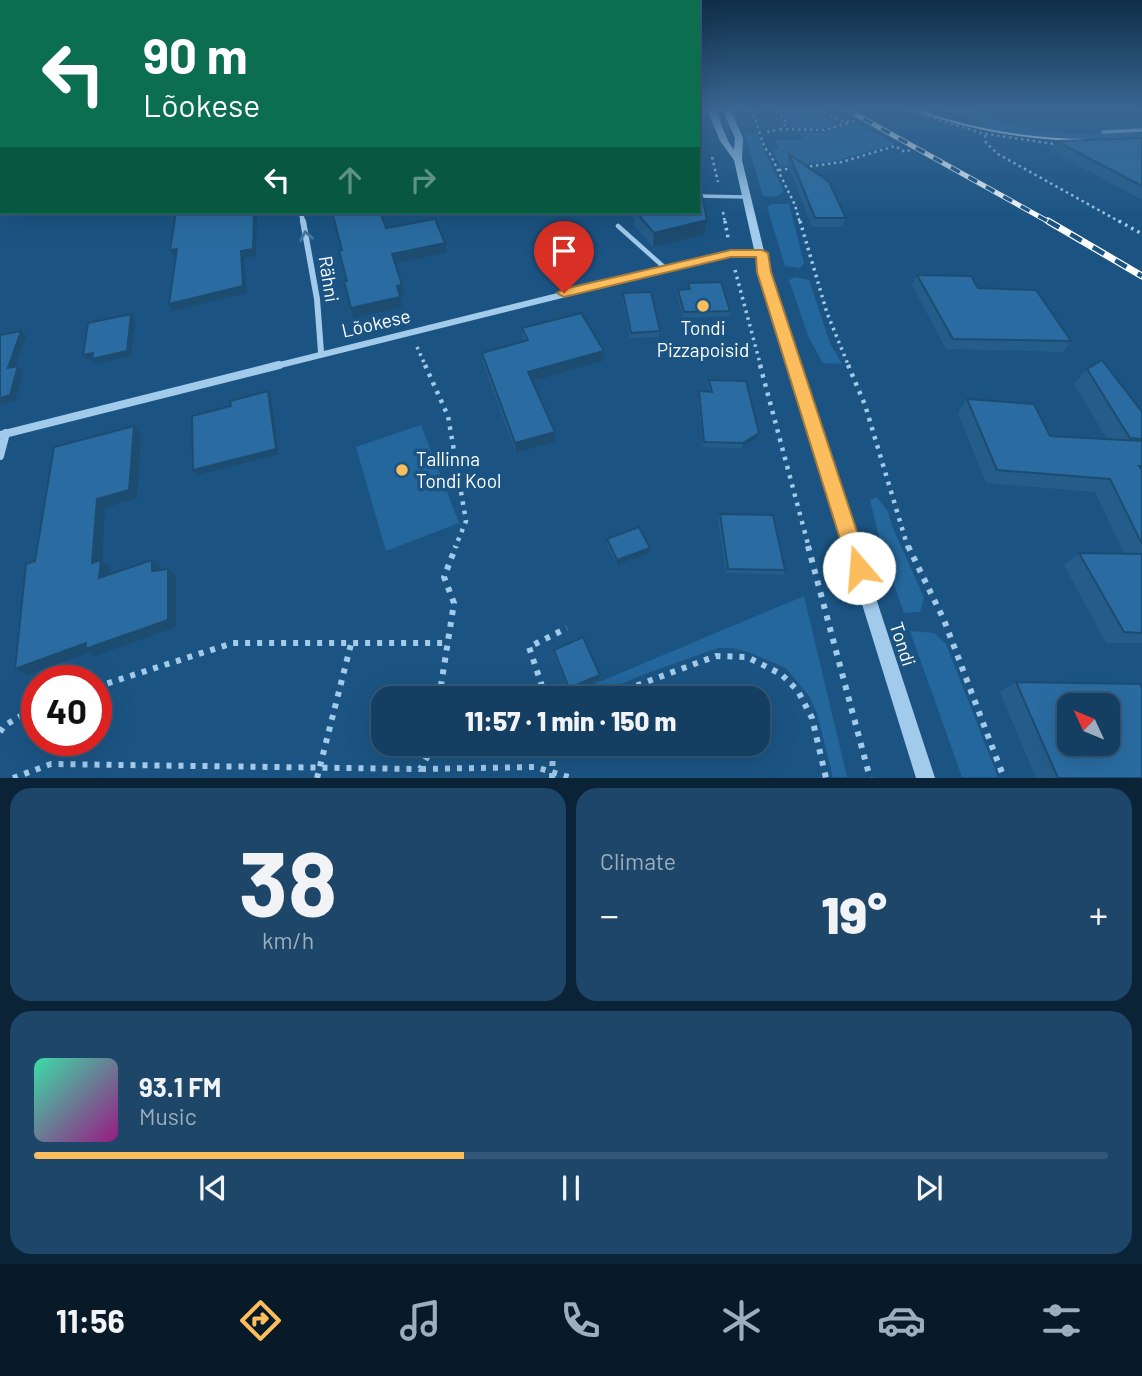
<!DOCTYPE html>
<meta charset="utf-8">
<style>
:root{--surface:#143f62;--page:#1d4668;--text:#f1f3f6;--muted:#9dafbe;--line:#335877;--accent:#fcbd5d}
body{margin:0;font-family:Barlow,sans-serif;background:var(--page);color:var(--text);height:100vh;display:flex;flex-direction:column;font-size:26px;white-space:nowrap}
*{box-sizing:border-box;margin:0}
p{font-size:23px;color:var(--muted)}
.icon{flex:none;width:38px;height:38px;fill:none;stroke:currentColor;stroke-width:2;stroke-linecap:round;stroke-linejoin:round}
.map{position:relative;height:778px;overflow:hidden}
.sheet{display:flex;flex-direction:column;gap:10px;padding:10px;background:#0b2336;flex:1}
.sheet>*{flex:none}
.banner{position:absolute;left:0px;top:0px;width:700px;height:214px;box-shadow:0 7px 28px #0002,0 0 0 2px var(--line);background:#0b6e4f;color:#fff;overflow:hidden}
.needle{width:46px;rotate:314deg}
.fabs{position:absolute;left:1057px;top:693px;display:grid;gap:14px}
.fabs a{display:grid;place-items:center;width:63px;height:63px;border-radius:14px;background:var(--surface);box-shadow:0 7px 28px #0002,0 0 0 2px var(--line);font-size:35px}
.speed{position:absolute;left:21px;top:665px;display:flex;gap:14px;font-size:35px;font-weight:700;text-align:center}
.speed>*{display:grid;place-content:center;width:91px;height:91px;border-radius:50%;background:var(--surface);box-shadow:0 7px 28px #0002,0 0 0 2px var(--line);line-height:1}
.speed .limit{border:10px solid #d22;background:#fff;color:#111}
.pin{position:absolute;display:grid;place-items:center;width:60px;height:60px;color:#fff;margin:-72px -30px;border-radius:50% 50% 50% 0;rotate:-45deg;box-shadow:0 0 7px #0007}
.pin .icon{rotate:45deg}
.me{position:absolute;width:77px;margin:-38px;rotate:342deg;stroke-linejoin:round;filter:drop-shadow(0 0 5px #0008)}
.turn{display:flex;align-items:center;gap:24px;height:147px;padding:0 28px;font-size:32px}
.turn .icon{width:91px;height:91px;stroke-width:2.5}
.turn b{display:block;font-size:49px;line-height:60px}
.lanes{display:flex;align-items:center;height:66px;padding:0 28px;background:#0003;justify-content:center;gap:35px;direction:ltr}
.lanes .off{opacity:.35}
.big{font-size:52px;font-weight:800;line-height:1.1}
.sheet .tile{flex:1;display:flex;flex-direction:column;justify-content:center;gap:10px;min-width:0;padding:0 24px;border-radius:21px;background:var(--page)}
.sheet .dial{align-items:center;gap:0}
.dial b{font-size:91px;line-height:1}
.song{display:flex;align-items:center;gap:21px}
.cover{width:84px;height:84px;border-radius:10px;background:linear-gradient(135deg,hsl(160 70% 55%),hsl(310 70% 35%))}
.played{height:7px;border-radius:4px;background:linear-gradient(90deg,var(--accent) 40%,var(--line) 40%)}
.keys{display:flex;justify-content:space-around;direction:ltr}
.heat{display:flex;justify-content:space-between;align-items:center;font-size:38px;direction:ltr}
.sheet .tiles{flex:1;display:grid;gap:10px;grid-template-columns:1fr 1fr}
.tile:last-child{grid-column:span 2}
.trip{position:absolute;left:371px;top:686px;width:399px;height:70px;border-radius:21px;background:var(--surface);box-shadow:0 7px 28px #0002,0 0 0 2px var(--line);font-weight:800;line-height:70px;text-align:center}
.tab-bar{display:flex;height:112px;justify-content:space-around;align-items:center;background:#081927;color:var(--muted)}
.tab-bar .icon{width:49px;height:49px}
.tab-bar .current{color:var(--accent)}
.tab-bar b{font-size:32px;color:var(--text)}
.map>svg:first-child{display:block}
.green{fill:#24679c}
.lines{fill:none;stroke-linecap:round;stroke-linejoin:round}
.path-far3{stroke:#a1caeb;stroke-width:2.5;stroke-dasharray:2.5 3.5;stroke-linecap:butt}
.path-far2{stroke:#a1caeb;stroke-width:3.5;stroke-dasharray:2.5 4.5;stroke-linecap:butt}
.path-far1{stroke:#a1caeb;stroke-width:4.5;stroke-dasharray:3.5 6;stroke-linecap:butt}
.path{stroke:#a1caeb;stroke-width:6;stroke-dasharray:5 7;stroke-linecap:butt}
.service-far1{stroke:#a1caeb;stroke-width:3.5}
.service{stroke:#a1caeb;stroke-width:4.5}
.minor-far2{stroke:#a1caeb;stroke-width:4.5}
.minor-far1{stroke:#a1caeb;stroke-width:6}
.minor{stroke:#a1caeb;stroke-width:8}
.tertiary{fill:#a1caeb;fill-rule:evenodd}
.tram{stroke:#fff;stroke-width:2}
.rail-far1-casing{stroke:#fff;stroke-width:5}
.rail-casing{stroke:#fff;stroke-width:7}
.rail-far1{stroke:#1b5483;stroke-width:3.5;stroke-dasharray:10;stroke-linecap:butt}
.rail{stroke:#1b5483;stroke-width:4.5;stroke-dasharray:13;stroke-linecap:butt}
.wall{fill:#245d8a}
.shaded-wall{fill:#1d4c71}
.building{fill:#2a6ca1;stroke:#1d4c71;stroke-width:2;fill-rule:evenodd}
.oneway{stroke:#4377a2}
.route{fill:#fcbd5d;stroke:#a47b3c;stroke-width:2}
.poi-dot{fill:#fcbd5d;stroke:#1b5483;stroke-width:2.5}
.labels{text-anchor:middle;stroke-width:7;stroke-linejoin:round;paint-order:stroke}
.street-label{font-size:19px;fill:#fff;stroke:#1b5483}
.poi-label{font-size:19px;fill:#fff;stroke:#1b5483}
</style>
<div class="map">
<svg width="1142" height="778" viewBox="0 0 1142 778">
<rect width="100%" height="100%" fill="#1b5483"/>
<!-- green -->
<g class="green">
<polygon points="780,109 808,109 838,123 821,128 791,128 791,121"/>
<path d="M940 109H969L1004 124 1071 134 1142 133V137C1088 140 1036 140 982 129L984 122Z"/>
<polygon points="856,123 895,144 834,161 780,167 773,150 779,149 776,140 803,140 799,132 826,133"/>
<path d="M744 132 759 135 764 150 784 191C779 198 771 197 763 196Z"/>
<polygon points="771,204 789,204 804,263 800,268 785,266 767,207"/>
<polygon points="795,277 809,280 830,343 842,364 823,363 809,338 789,280"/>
<polygon points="421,425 459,523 386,551 356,447"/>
<polygon points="877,497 888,512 892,526 924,598 920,612 904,613 884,557 870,500"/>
<polygon points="804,596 847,777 833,777 817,713 809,696 786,668 751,653 732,648 718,648 645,674 588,698 561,698"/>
<polygon points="910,631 934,633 946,644 998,777 962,777"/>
</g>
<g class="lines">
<!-- path-far3 -->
<g class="path-far3">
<path d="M751 109C758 121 761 147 770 154L795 205 800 223"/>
<polyline points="813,109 845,122 856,121"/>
<polyline points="905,109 981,133 1060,145"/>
<polyline points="780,129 824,130 849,123"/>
<polyline points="767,132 780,129 787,123 775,109"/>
<polyline points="985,135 986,143 998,154 1122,223"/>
<polyline points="712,157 718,182"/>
<polyline points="804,167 842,162 895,146 905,152 911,150"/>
<polyline points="779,170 795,168"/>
<polyline points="723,212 725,223"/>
</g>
<!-- path-far2 -->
<g class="path-far2">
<polyline points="725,221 728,238"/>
<polyline points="800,221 827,313 849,367"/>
<polyline points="1119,221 1142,234"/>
<polyline points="735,270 761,367"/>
<polyline points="417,347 426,367"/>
</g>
<!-- path-far1 -->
<g class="path-far1">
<polyline points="425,365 448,416 466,521 455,548"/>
<polyline points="760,365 809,548"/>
<polyline points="848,365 865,405 908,548"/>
</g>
<!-- path -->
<g class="path">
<polyline points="808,546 870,778"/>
<polyline points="908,546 944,620 1004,778"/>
<polyline points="96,687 233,643 447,643"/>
<polyline points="439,698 454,603 444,577 456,546"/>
<polyline points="546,698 529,647 567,628"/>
<polyline points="603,698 716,656 747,657 781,674 798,691 812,718 826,778"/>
<polyline points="0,732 4,726 37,706"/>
<polyline points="433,744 432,749 553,747"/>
<polyline points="421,769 535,767 572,778"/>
<polyline points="13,778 51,764 420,769 432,749"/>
<polyline points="317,778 351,644"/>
<polyline points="552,778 553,747"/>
</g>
<!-- service-far1 -->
<g class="service-far1">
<polyline points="1103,132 1142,130"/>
<polyline points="698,196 748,197"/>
</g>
<!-- service -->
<polyline class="service" points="618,226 665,268"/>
<!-- minor-far2 -->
<polyline class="minor-far2" points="301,212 303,223"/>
<!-- minor-far1 -->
<g class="minor-far1">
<polyline points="303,221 317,299 321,352"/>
<polyline points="272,367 731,253 762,253"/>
</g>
<!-- minor -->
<g class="minor">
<polyline points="0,435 279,365"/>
<polyline points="0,456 6,433"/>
</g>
<!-- tertiary -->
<polygon class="tertiary" points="707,109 715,109 728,141 734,150 735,138 722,109 730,109 743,138 742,160 769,272 935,778 916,778 759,272 734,160 720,141"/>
<!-- tram -->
<path class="tram" d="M913 109C971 130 1028 140 1090 140"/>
<!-- rail-far1 casing -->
<g class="rail-far1-casing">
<polyline id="rail-far1" points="846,109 1051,223"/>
</g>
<!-- rail casing -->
<g class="rail-casing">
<polyline id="rail" points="1048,221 1142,276"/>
</g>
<!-- rail-far1 -->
<use href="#rail-far1" class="rail-far1"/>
<!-- rail -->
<use href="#rail" class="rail"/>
</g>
<!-- wall -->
<g class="wall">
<polygon points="1142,138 1142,200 1051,151 1056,141"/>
<polygon points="789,154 846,218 843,227 812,227 787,162"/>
<polygon points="635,212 698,212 704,235 653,247 634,225"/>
<polygon points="917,275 978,288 1071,341 1063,352 946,349 912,285"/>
<polygon points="688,283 730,311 729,316 683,318 677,295 678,290 688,289"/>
<polygon points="623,293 660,331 659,337 630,338 622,298"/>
<polygon points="522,328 603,361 532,381 555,432 555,442 516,453 483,363 482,353 525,341 523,338"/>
<polygon points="1087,369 1142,412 1142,643 1106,643 1064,565 1079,553 1124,553 1095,492 986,483 958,413 967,399 1050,436 1107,439 1074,384"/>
<polygon points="709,380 759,433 757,438 742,448 703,447 698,397 699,391 709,392 708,385"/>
<polygon points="720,514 785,570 783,575 726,573 718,519"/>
<polygon points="607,539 649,553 617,565 607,544"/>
<polygon points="554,650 600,675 599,679 569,692 554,654"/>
<polygon points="1016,682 1142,778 1036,778 1000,692"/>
</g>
<!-- shaded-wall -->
<g class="shaded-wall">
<polygon points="2,170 2,181 0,186 0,171"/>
<polygon points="254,212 257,212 256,256 244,258 247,293 173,311 169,304 241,251"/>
<polygon points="707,220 704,235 653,247 654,233"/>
<polygon points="445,243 447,252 395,264 392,254"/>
<polygon points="177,249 181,256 174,257 170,250"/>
<polygon points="402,285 405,295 399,296 397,286"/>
<polygon points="400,297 402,307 354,318 351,308"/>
<polygon points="131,314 135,319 131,356 96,364 92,359 88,360 83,355"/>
<polygon points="21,331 26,336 13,374 8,368"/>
<polygon points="604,351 603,361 529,382 528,372"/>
<polygon points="18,366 23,371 15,401 0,404 0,398"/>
<polygon points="268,391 271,396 279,454 197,475 193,470"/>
<polygon points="134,426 141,435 137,498 105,508 102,561 110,567 108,585 99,578 92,563 97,499"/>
<polygon points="555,432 555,442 516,453 515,443"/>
<polygon points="759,433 757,438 742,448 743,443"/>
<polygon points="650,548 649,553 617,565 617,560"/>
<polygon points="152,560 160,567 160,578 152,571"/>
<polygon points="168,569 176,576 176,627 95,656 89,652 27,675 15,669"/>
<polygon points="600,675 599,679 569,692 569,688"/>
</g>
<!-- building -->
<g class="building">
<polygon points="0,127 2,127 2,170 0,171"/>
<polygon points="1142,138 1142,186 1056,141"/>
<polygon points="789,154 829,182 846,218 815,218"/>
<polygon points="702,196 707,220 654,233 636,212 698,212 698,197"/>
<polygon points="176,212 254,212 253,249 241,251 243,286 169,304 177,249 170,250"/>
<polygon points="332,212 380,212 386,228 435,219 445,243 392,254 402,285 397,286 400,297 351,308 344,281 347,281 339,251 342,250"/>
<polygon points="917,275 971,276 978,288 1036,290 1071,341 953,339"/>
<polygon points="721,282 730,311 684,312 678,290 690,289 688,283"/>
<polygon points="651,292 660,331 631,333 623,293"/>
<polygon points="581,313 604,351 528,372 555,432 515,443 482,353 528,340 522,328"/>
<polygon points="131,314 127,351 92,359 93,353 83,355 88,323"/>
<polygon points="21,331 8,368 18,366 10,395 0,398 0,335"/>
<polygon points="1102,360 1142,412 1142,439 1130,438 1087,369"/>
<polygon points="709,380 746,381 759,433 743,443 704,442 699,391 712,392"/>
<polygon points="268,391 276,449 193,470 192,416 231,406 230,401"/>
<polygon points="967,399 1034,404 1050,436 1142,441 1142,466 1139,466 1142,470 1142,544 1110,479 997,470"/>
<polygon points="134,426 129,490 97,499 92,563 101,560 99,578 152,560 152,571 168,569 168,620 85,649 86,643 15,669 26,564 35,561 54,447"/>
<polygon points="720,514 773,515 785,570 728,569"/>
<polygon points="639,527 650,548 617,560 607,539"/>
<polygon points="1079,553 1142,554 1142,633 1124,632"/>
<polygon points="583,637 600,675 569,688 554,650"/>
<path d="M1016 682 1140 684 1142 688V778H1058ZM1069 705H1108V744H1069Z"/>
</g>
<!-- one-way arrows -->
<defs><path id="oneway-chevron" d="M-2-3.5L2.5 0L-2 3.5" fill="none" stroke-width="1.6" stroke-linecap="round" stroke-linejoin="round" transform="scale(1.75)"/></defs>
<use class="oneway" href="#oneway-chevron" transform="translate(306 236) rotate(-100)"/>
<!-- sky -->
<linearGradient id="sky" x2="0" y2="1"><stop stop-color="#0f2e48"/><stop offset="0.5" stop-color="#396793"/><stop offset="1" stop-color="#396793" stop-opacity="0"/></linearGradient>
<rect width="1142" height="218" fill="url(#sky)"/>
<!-- route -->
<polygon class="route" points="731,250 762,250 768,253 771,272 869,568 866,574 859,577 852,574 849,568 757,272 756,257 731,257 564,297 557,293 564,289"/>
<!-- markers -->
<g class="poi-dot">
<circle cx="703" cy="306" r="7"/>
<circle cx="402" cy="470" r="7"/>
</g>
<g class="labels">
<!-- street labels -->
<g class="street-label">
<text transform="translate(329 279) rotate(81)" y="7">Rähni</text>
<text transform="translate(376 323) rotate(-13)" y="7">Lõokese</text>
<text transform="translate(903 644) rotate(72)" y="7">Tondi</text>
</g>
<!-- poi labels -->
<g class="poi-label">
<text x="703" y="335">Tondi<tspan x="703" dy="22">Pizzapoisid</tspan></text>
<text x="416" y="466" text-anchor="start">Tallinna<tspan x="416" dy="22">Tondi Kool</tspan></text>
</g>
</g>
</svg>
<div class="fabs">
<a><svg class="needle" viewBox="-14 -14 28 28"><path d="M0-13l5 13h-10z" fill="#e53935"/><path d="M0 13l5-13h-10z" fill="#9dafbe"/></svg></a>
</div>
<div class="speed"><div class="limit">40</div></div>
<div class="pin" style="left:564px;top:293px;background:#d93025"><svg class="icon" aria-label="arrive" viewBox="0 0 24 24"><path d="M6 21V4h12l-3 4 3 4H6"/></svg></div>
<svg class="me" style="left:859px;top:568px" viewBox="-20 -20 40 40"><circle r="19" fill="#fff"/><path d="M0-13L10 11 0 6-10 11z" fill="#fcbd5d"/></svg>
<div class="trip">11:57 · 1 min · 150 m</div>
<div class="banner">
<div class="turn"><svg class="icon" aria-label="left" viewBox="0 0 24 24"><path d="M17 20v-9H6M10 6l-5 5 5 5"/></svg><div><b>90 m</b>Lõokese</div></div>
<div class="lanes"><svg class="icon" aria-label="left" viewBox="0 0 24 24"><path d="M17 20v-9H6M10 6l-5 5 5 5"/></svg><svg class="icon off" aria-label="ahead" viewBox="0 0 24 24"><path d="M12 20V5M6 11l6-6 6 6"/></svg><svg class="icon off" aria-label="right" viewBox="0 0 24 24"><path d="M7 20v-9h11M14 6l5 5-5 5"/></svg></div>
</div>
</div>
<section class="sheet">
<div class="tiles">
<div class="tile dial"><b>38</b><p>km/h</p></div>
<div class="tile"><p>Climate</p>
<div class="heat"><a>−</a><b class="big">19°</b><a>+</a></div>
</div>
<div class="tile">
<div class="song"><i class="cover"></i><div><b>93.1 FM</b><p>Music</p></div></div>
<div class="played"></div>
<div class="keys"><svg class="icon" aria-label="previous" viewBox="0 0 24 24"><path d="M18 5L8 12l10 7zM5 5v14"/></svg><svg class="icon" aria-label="pause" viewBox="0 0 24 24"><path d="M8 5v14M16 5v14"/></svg><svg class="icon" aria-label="next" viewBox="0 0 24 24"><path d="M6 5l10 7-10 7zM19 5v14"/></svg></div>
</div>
</div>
</section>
<nav class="tab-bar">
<b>11:56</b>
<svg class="icon current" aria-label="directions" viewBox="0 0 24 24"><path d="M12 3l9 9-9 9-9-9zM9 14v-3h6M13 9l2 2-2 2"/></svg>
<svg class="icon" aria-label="music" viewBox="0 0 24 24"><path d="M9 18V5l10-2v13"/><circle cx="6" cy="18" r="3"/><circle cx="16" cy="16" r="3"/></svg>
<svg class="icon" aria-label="phone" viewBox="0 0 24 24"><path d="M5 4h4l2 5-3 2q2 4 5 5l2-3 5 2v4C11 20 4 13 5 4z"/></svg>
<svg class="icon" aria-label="climate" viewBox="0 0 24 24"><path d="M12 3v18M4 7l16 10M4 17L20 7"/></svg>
<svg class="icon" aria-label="car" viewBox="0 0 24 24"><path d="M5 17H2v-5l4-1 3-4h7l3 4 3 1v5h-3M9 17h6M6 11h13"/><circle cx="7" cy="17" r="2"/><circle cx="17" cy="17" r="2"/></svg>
<svg class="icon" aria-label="filters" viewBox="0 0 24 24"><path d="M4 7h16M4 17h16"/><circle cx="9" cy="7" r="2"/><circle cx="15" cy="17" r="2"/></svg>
</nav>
